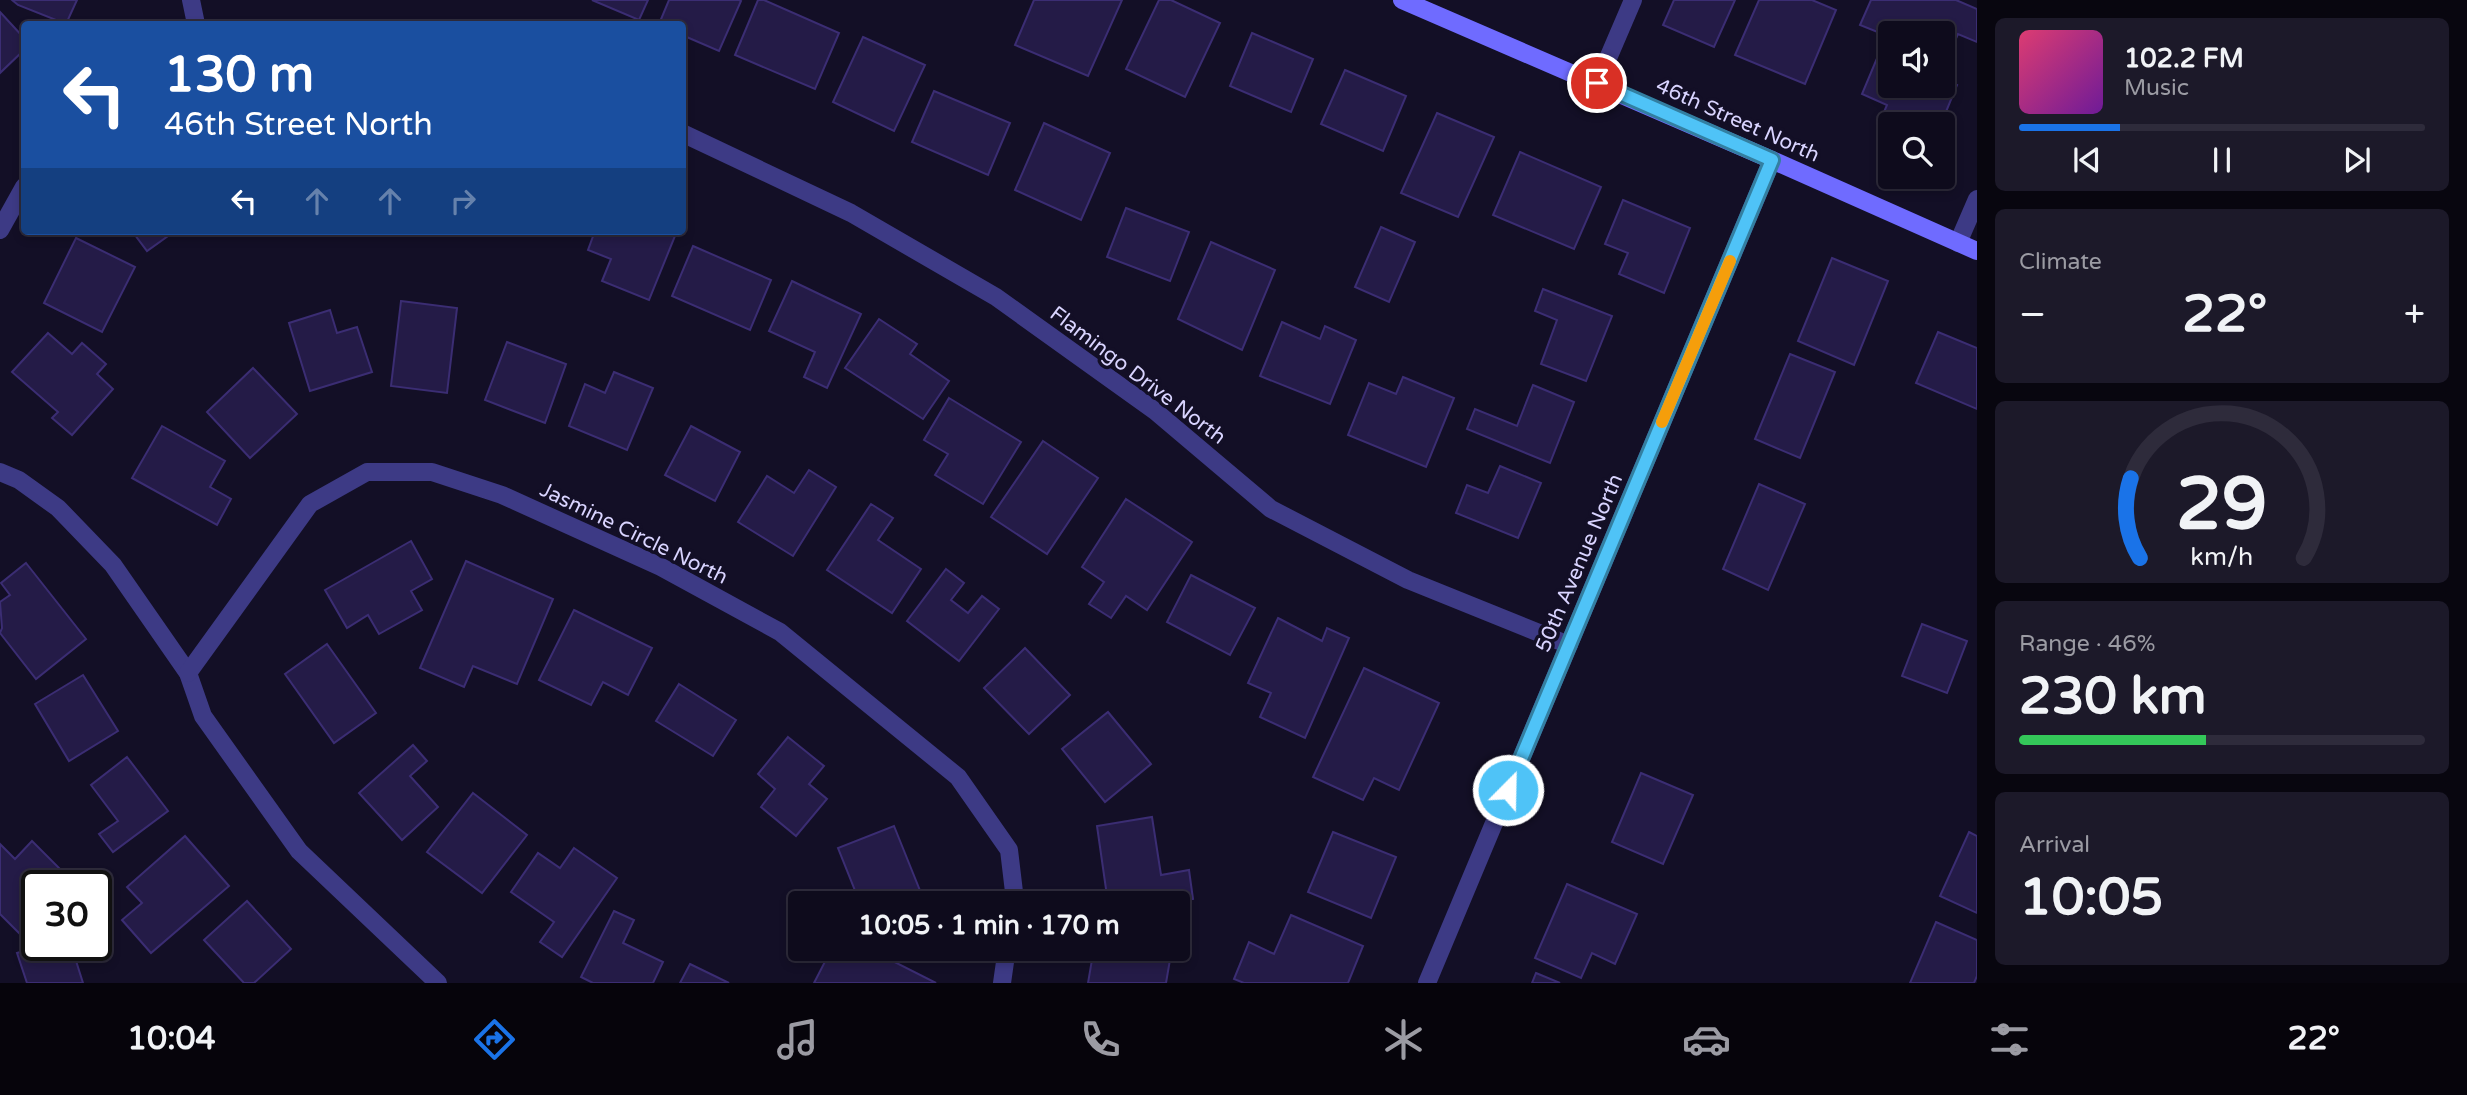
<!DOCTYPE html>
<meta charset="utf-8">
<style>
:root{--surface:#0e0b1c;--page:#1c1929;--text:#f1f3f6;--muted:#9b9ba3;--line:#2e2b3b;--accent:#1a73e8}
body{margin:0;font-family:"Varela Round",sans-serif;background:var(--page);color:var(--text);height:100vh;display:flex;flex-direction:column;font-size:26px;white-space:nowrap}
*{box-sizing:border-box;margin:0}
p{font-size:23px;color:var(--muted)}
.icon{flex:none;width:38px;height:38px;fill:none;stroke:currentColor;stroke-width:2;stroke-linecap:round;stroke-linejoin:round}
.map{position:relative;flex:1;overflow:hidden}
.side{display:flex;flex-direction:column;gap:18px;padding:18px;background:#08060f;width:490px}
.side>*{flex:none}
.hud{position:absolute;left:21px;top:21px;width:665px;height:214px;border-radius:7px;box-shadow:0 4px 10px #0003,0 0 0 2px var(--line);background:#1a4fa0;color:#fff;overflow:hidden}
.controls{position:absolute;left:1878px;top:21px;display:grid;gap:14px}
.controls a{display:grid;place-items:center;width:77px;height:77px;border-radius:7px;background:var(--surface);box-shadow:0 4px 10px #0003,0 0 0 2px var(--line);font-size:35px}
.speed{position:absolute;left:21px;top:870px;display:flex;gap:14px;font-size:35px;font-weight:700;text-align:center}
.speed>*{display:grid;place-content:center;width:91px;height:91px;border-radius:50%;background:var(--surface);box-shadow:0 4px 10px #0003,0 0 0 2px var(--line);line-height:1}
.speed .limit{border:4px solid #111;border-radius:10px;background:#fff;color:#111}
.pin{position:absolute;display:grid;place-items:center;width:60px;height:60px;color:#fff;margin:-30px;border:4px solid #fff;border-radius:50%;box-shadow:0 2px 7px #0007}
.me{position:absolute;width:77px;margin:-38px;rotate:23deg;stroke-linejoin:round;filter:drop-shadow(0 0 5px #0008)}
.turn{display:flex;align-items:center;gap:24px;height:147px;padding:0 28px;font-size:32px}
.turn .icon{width:91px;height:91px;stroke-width:2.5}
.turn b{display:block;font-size:49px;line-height:60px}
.lanes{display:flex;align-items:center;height:66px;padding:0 28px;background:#0003;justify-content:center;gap:35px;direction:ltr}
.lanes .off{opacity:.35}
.big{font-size:52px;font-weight:700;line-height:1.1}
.side .widget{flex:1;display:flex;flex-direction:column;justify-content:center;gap:10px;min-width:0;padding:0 24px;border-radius:10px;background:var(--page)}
.side .dial{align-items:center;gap:0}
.dial svg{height:182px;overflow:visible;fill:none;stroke:var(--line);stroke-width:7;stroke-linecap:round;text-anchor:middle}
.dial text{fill:var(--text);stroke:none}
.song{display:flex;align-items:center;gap:21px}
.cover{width:84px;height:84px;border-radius:10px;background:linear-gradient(135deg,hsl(340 70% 55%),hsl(280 70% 35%))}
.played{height:7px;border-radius:4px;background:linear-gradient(90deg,var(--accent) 25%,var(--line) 25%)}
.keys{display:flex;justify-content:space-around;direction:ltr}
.heat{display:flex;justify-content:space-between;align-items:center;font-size:38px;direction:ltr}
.charge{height:10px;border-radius:5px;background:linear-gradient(90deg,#34c759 46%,var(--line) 0)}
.trip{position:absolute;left:788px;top:891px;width:402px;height:70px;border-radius:7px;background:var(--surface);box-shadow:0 4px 10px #0003,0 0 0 2px var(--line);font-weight:700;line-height:70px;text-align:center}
.tabs{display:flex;height:112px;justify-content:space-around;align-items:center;background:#06040b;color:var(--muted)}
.tabs .icon{width:49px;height:49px}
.tabs .active{color:var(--accent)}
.tabs b{font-size:32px;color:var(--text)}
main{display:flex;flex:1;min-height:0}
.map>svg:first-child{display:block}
.building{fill:#241b47;stroke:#3b2d73;stroke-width:2}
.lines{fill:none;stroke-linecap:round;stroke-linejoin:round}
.street{stroke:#3d3a85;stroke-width:18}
.secondary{stroke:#6f6bff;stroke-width:18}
.route-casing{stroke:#337fa1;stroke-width:18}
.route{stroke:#4fc3f7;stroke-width:12}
.slow{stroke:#f59e0b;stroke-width:12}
.labels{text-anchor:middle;stroke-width:7;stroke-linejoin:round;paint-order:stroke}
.street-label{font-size:21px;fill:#d9d4ff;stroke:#130f26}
</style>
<main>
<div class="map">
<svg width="1977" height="983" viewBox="0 0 1977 983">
<rect width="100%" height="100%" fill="#130f26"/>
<!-- building -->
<g class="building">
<polygon points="12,0 77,0 66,24 18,5"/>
<polygon points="592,0 648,0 639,20"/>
<polygon points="669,0 739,0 741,1 719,51 682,35 682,24 659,24"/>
<polygon points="758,0 764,0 839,33 815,89 735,55"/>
<polygon points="1034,0 1122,0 1088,76 1015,45"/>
<polygon points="1159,0 1171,0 1220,23 1185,97 1126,69"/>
<polygon points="1674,0 1735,0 1714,47 1663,25"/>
<polygon points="1759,0 1812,0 1836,10 1805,84 1735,55"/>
<polygon points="1871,0 1956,0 1977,9 1977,42 1958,34 1946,61 1942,60 1942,33 1890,33 1890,37 1860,25"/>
<polygon points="0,12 24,38 24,50 0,73"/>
<polygon points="1252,33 1313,59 1291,112 1230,86"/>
<polygon points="863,37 925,65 894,131 833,102"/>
<polygon points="1880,51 1890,56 1890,86 1942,86 1942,79 1957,85 1941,124 1890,124 1890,132 1878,126 1887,105 1862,94"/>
<polygon points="1345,70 1406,96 1383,151 1321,124"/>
<polygon points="934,91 1010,123 988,175 912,142"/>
<polygon points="1437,113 1494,137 1458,217 1401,193"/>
<polygon points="1044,123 1110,153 1081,220 1015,190"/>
<polygon points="1520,152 1601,187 1574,249 1493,215"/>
<polygon points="1623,200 1690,228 1664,293 1619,274 1628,253 1605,244"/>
<polygon points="1126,208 1189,232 1170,281 1107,257"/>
<polygon points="1381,227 1415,242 1389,302 1355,287"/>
<polygon points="132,231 175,231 147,251"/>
<polygon points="595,231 677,231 649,300 602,281 611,259 588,250"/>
<polygon points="76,238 135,267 102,332 44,303"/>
<polygon points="1211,242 1275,270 1242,350 1178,319"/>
<polygon points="693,246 771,280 750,330 672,296"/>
<polygon points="1832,258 1888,281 1854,365 1798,341"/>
<polygon points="792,281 861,314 827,388 804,377 815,352 769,331"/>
<polygon points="1543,289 1612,316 1586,381 1541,364 1557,320 1535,311"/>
<polygon points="401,301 457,308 447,393 391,386"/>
<polygon points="330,310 337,333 357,327 372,372 310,391 289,323"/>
<polygon points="879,319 917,344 910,354 949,381 923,419 845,368"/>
<polygon points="1282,322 1320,339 1325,326 1356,340 1330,404 1260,376"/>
<polygon points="1938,332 1977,348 1977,409 1916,383"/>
<polygon points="48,333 72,354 82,343 106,364 97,374 113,389 72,435 52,418 58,412 12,372"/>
<polygon points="507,342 566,364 545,423 485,400"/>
<polygon points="1790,354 1835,372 1800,458 1755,439"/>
<polygon points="253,368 297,414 250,458 207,412"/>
<polygon points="614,372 653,388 627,450 569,426 585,384 605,393"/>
<polygon points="1403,377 1454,398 1426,467 1348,435 1369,383 1396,394"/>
<polygon points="1533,385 1574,402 1550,463 1467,429 1475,409 1517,426"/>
<polygon points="949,398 1021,442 983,504 935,475 948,454 924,440"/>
<polygon points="162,426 225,461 210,487 231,499 217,525 132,478"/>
<polygon points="691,426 740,452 715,501 665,475"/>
<polygon points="1043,441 1098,478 1047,554 991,517"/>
<polygon points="1500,466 1541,483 1518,538 1456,513 1467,485 1488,493"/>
<polygon points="809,470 836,487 793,556 738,522 767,476 794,493"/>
<polygon points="1759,484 1805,504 1768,590 1723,569"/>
<polygon points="1126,499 1192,542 1147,610 1126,596 1111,618 1089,604 1104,582 1082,567"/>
<polygon points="871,504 893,518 878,540 921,569 892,613 827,570"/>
<polygon points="411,541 432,579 411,591 422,610 379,634 368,615 347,628 325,590"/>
<polygon points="466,561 553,599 517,684 473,666 464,687 420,668"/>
<polygon points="26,563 86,639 36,679 0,633 2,628 0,602 10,595 1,583"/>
<polygon points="946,569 964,583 951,600 968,613 982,596 999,609 959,661 907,621"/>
<polygon points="1191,575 1255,608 1230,655 1167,622"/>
<polygon points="574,610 652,648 628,695 603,682 591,705 539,680"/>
<polygon points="1278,618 1322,641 1327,628 1349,638 1305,738 1260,717 1271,693 1248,683"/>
<polygon points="1922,624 1967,641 1947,693 1902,676"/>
<polygon points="327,644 376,713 334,743 285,674"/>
<polygon points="1025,648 1070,695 1029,734 984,688"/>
<polygon points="1364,668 1439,703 1399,790 1374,778 1363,800 1313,777"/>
<polygon points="83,675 118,731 69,761 35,704"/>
<polygon points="679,684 736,720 713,756 656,721"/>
<polygon points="1108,712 1151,764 1105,802 1062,749"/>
<polygon points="788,737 824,766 809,784 827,799 796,836 761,807 775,789 758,774"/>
<polygon points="413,745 427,761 410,776 438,807 402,840 359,793"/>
<polygon points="127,757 168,811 113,852 99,834 118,821 91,785"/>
<polygon points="1641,773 1693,795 1663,864 1612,842"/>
<polygon points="473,793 527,835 482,893 427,852"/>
<polygon points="1152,817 1161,875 1189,870 1193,899 1168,903 1108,903 1097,826"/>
<polygon points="894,826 925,903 860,903 838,848"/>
<polygon points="1333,832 1396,857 1371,918 1308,892"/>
<polygon points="1969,832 1977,836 1977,913 1940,896"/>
<polygon points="185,836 229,886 151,953 122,920 142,903 127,887"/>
<polygon points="32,841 71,880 66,886 37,886 37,915 19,933 0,914 0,844 15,859"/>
<polygon points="574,848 617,878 562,957 540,942 554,922 511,892 538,853 560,868"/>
<polygon points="1567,884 1637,914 1615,964 1592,953 1581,978 1535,958"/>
<polygon points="247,901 291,949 254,983 244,983 204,940"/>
<polygon points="614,911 634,920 623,943 663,962 653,983 593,983 581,977"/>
<polygon points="1291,915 1363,946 1348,983 1244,983 1234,979 1249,942 1274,954"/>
<polygon points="1936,922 1977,940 1977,976 1974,983 1910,983"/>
<polygon points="44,945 71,945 83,983 27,983 17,953"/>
<polygon points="832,948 867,948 936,983 814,983"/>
<polygon points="1094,948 1172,948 1166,983 1088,983"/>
<polygon points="690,964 729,983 680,983"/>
<polygon points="1536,973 1560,983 1532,983"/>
</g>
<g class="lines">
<!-- street -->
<g class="street">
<polyline points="191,0 196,24"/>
<polyline points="1597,84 1633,0"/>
<polyline points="682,133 851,213 996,297 1155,411 1271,509 1408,580 1569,645"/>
<polyline points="0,230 24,187"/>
<polyline points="1958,243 1977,199"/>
<polyline points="0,472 19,480 58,508 113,565 188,673 203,716 299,851 438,983"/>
<polyline points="188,673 310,504 367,472 432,472 502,495 661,567 780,632 958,777 1009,850 1014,892 1012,903"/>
<polyline points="1002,983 1007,948"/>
<polyline points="1427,983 1772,160"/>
</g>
<!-- secondary -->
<polyline class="secondary" points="1402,0 1772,160 1977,251"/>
</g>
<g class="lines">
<!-- route casing -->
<g class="route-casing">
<polyline id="route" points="1508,790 1772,160 1597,83"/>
</g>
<!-- route -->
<use href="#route" class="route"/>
<!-- slow -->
<polyline class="slow" points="1662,422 1730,261"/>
</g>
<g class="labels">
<!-- street labels -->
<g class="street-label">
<text transform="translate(1738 120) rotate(24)" y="7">46th Street North</text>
<text transform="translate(1138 375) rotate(37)" y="7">Flamingo Drive North</text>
<text transform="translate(634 533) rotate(26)" y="7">Jasmine Circle North</text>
<text transform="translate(1579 563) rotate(-67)" y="7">50th Avenue North</text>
</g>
</g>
</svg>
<div class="controls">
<a><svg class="icon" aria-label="sound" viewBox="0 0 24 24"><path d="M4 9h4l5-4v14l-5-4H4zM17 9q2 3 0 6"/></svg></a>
<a><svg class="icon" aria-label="search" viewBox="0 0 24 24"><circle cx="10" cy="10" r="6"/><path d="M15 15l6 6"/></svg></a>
</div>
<div class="speed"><div class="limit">30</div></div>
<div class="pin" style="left:1597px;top:83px;background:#d93025"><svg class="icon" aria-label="arrive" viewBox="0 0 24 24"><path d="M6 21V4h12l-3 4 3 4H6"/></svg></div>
<svg class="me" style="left:1508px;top:790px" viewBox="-20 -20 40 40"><circle r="17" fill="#4fc3f7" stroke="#fff" stroke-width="3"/><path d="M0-11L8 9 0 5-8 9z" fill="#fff"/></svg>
<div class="trip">10:05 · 1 min · 170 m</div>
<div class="hud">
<div class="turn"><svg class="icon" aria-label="left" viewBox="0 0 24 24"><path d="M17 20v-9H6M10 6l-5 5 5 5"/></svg><div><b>130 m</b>46th Street North</div></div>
<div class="lanes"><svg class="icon" aria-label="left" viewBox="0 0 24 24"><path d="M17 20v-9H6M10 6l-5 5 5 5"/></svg><svg class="icon off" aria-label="ahead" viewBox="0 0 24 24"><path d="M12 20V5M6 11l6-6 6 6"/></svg><svg class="icon off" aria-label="ahead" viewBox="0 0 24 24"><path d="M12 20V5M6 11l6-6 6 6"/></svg><svg class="icon off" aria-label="right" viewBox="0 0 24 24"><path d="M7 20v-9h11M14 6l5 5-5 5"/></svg></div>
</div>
</div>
<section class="side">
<div class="widget">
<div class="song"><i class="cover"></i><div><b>102.2 FM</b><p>Music</p></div></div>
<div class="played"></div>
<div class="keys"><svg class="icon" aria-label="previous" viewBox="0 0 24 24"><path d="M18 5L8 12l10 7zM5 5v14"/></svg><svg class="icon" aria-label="pause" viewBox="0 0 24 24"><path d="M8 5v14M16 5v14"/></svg><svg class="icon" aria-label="next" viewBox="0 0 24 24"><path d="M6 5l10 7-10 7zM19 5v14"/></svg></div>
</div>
<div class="widget"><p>Climate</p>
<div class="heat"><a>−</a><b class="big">22°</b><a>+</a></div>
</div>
<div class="widget dial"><svg viewBox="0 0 100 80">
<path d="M14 69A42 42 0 1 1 86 69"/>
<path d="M14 69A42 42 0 0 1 10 34" stroke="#1a73e8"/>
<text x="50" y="56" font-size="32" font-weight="700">29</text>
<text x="50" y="72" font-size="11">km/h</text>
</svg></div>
<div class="widget"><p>Range · 46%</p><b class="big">230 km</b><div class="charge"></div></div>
<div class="widget"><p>Arrival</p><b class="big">10:05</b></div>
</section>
</main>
<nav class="tabs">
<b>10:04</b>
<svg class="icon active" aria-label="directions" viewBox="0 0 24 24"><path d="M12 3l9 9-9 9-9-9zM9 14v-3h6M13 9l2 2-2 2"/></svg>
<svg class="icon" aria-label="music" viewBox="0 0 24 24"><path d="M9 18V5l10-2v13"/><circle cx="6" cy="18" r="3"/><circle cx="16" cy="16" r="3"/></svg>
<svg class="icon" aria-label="phone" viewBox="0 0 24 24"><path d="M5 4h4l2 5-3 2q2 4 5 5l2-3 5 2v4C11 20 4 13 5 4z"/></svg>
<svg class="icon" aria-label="climate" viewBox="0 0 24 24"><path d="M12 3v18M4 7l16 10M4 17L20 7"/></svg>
<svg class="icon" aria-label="car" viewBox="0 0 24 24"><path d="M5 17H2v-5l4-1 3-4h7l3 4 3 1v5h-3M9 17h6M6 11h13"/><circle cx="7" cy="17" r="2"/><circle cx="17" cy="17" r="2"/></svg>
<svg class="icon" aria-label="filters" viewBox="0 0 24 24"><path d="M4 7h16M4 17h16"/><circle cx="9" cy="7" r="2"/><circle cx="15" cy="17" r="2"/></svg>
<b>22°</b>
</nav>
